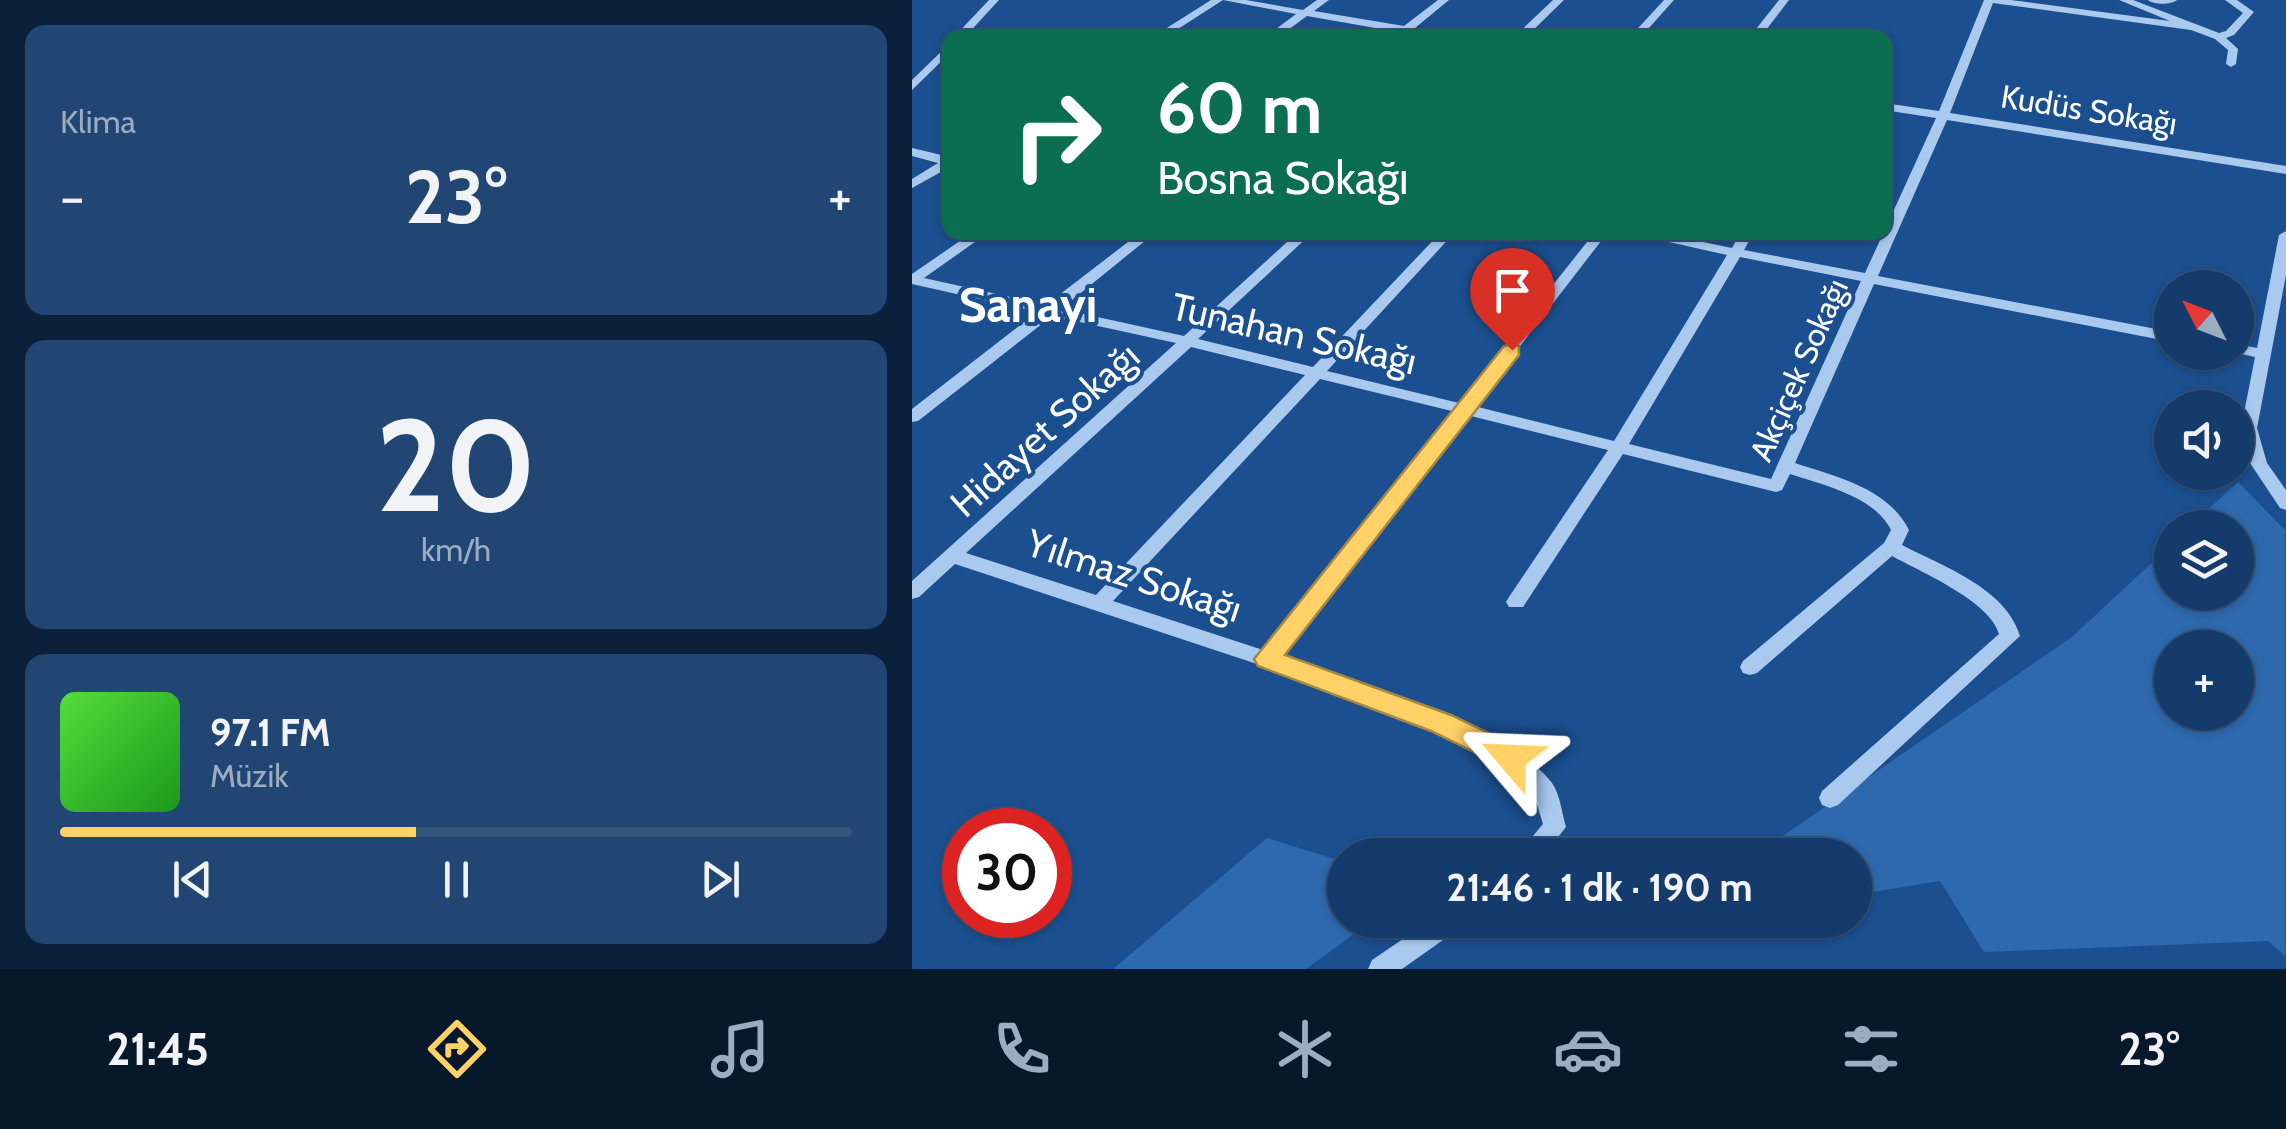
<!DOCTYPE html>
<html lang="tr">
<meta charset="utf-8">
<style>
:root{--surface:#143b6b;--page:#214673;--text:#f1f3f6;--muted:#9dadc1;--line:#33557e;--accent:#ffd166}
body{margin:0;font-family:Cabin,sans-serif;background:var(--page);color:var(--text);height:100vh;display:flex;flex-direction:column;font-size:38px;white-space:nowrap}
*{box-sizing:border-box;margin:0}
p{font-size:32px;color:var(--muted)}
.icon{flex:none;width:55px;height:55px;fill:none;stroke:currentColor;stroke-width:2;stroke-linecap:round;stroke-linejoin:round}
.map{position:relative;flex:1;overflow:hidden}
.panel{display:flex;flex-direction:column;gap:25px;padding:25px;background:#0b203b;width:912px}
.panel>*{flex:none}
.banner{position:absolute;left:30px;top:30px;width:950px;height:210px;border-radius:20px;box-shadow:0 2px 8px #0004,0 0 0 2px var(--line);background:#0b6e4f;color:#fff;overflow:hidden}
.needle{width:65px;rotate:312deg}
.buttons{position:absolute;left:1242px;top:270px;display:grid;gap:20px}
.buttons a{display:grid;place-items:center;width:100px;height:100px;border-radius:50%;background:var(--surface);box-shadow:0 2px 8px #0004,0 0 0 2px var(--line);font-size:50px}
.speed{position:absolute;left:30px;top:808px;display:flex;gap:20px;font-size:50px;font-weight:700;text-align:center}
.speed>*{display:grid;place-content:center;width:130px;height:130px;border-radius:50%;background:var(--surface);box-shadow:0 2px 8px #0004,0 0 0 2px var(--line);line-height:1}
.speed .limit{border:15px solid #d22;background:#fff;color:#111}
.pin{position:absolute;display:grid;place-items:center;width:85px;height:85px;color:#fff;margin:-102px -42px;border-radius:50% 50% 50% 0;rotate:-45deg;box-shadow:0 0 10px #0007}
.pin .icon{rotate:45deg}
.me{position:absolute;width:110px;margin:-55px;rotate:296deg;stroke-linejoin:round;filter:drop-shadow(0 0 8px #0008)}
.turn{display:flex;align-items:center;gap:35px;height:210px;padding:0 50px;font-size:45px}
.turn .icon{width:130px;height:130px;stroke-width:2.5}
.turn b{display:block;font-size:70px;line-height:85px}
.big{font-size:75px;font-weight:800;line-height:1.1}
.panel .widget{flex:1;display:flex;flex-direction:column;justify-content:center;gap:15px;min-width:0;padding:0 35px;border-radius:20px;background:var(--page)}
.panel .dial{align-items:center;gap:0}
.dial b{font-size:130px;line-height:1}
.song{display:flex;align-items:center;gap:30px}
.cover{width:120px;height:120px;border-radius:15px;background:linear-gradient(135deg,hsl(110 70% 55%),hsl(120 70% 35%))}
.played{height:10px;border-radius:5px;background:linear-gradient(90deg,var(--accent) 45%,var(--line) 45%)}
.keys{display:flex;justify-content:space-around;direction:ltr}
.heat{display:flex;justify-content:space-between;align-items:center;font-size:55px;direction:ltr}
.trip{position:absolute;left:415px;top:838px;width:545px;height:100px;border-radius:50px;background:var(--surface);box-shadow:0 2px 8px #0004,0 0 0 2px var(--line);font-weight:800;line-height:100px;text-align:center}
.tabs{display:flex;height:160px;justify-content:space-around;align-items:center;background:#08182b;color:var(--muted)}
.tabs .icon{width:70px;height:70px}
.tabs .on{color:var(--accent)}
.tabs b{font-size:45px;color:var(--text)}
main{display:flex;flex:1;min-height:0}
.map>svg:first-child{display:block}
.green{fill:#2e69ad;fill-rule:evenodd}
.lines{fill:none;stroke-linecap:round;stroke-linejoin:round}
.minor{fill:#a9c9ee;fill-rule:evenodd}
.route{fill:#ffd166;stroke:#a68842;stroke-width:2.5}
.labels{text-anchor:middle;stroke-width:8;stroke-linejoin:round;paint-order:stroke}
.far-street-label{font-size:32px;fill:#fff;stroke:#1b4f8f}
.street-label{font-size:38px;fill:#fff;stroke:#1b4f8f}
.district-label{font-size:48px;font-weight:bold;fill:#fff;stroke:#1b4f8f}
</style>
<main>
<section class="panel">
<div class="widget"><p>Klima</p>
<div class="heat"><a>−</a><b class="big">23°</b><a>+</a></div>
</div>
<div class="widget dial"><b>20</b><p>km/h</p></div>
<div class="widget">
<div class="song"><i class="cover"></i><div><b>97.1 FM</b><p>Müzik</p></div></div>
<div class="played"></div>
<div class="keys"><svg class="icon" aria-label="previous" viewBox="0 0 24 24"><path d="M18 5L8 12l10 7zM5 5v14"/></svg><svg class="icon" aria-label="pause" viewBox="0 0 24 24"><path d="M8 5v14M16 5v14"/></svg><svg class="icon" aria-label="next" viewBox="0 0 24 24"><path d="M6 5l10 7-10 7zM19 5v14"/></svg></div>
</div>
</section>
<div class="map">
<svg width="1374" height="969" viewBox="0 0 1374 969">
<rect width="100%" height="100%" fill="#1b4f8f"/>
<!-- green -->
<g class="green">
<path d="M1326 482 1373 530V956L1356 941 1072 952 1028 881 943 895 942 855H890L868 838 1160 637 1260 544V592H1325V528L1277 527ZM1260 648H1325V712H1260Z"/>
<polygon points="355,838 432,862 432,920 461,920 394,969 201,969"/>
</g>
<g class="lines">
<!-- minor -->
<g class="minor">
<polygon points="77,0 87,0 52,38 41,38"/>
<polygon points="299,0 311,0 252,38 239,38"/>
<polygon points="311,0 334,0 391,10 405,0 417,0 402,11 492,26 526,0 537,0 503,28 548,38 496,33 489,37 484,34 486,32 395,16 365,38 352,38 384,14"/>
<polygon points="641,0 652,0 613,38 601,38"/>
<polygon points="752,0 762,0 728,38 717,38"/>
<polygon points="867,0 877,0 848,38 837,38"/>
<path d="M1072 0H1099L1258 21 1207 0H1221L1307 33 1314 31 1331 13 1313 0H1325L1342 12 1322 35 1314 38 1326 49 1324 64 1319 67 1314 64 1316 50 1303 39 1279 30 1081 3 1038 113 1374 166V174L1035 120 966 276 1260 332V342L962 284 883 463C925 477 976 488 997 530L990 545C1030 566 1094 588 1108 636L926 805 918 808 910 805 907 798 910 791 1087 634C1078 601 1009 572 980 556L845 673 838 675 831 673 828 667 831 661 972 543 979 530C962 496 911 485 878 474L870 490 864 492 711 454 611 607H597L594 602 597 597 696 450 555 415 369 656C438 681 597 726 640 783 648 794 650 814 654 827L632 855H605L631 824 622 795 591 764 521 729 348 665 43 564 7 597 0 599V581L264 343 140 316 6 421 0 422V409L125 312 0 284V274L61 232H77L12 278 134 305 229 232H244L149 309 272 336 386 232H401L286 339 401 367 529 232H543L415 371 547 403 683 232H696L562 406 702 441 815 255 712 232H742L820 248 829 232H842L832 250 953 273 1024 118 972 110V103L1027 111ZM828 257 949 281 859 479 717 444ZM279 347 393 375 184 595 54 553ZM408 379 540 411 351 650 201 601Z"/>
<path d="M1236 0H1265C1259 5 1242 5 1236 0Z"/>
<polygon points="38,43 38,53 0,90 0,80"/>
<polygon points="0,148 38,157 38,167 0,188 0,179 26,163 0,156"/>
<polygon points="1374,231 1374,275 1345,428 1355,463 1374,490 1374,510 1368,508 1338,463 1329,428 1343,357 1321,352 1325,352 1325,344 1345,348 1367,235"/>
<polygon points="519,920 551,920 548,928 490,969 456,969 460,960"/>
</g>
</g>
<!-- route -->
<polygon class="route" points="600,344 607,346 607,355 373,655 539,715 609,749 613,758 609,766 599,770 519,731 346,666 342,659 592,346"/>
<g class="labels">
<!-- far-street labels -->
<g class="far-street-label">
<text transform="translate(1177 110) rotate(9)" y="11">Kudüs Sokağı</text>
<text transform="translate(887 370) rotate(-66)" y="11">Akçiçek Sokağı</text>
</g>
<!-- street labels -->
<g class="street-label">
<text transform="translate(382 334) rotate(13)" y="13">Tunahan Sokağı</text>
<text transform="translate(133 430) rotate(-42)" y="13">Hidayet Sokağı</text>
<text transform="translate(222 576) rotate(18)" y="13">Yılmaz Sokağı</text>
</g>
<!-- district labels -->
<g class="district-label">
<text x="116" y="322">Sanayi</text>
</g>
</g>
</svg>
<div class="buttons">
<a><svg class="needle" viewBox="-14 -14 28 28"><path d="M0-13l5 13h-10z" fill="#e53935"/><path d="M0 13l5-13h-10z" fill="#9dadc1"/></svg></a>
<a><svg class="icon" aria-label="sound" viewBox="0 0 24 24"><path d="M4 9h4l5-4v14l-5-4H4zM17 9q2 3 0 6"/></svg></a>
<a><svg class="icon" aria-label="layers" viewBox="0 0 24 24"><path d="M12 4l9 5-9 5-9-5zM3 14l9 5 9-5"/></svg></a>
<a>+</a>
</div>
<div class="speed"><div class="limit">30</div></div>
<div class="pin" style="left:600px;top:350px;background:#d93025"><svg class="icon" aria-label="arrive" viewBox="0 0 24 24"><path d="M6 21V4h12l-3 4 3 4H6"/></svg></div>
<svg class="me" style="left:599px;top:758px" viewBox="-20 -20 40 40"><path d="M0-17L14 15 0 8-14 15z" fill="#ffd166" stroke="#fff" stroke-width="4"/></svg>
<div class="trip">21:46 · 1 dk · 190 m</div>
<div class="banner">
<div class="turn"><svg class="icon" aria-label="right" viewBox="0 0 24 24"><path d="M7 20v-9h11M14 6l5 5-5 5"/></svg><div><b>60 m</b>Bosna Sokağı</div></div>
</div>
</div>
</main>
<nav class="tabs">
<b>21:45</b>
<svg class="icon on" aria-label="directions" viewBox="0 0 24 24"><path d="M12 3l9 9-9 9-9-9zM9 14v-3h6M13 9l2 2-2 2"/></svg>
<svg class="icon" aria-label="music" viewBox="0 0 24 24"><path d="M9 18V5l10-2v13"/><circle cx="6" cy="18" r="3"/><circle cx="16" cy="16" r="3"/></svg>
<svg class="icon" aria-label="phone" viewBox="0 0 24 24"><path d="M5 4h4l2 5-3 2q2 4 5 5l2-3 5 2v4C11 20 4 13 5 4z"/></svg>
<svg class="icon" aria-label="climate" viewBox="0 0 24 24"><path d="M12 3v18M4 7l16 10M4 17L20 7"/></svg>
<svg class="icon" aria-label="car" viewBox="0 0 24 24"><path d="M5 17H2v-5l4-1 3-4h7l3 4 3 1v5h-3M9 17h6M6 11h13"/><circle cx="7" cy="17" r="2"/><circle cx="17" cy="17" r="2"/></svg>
<svg class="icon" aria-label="filters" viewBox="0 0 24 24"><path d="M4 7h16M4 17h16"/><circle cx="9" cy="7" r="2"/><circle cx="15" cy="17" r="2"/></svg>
<b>23°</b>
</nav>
